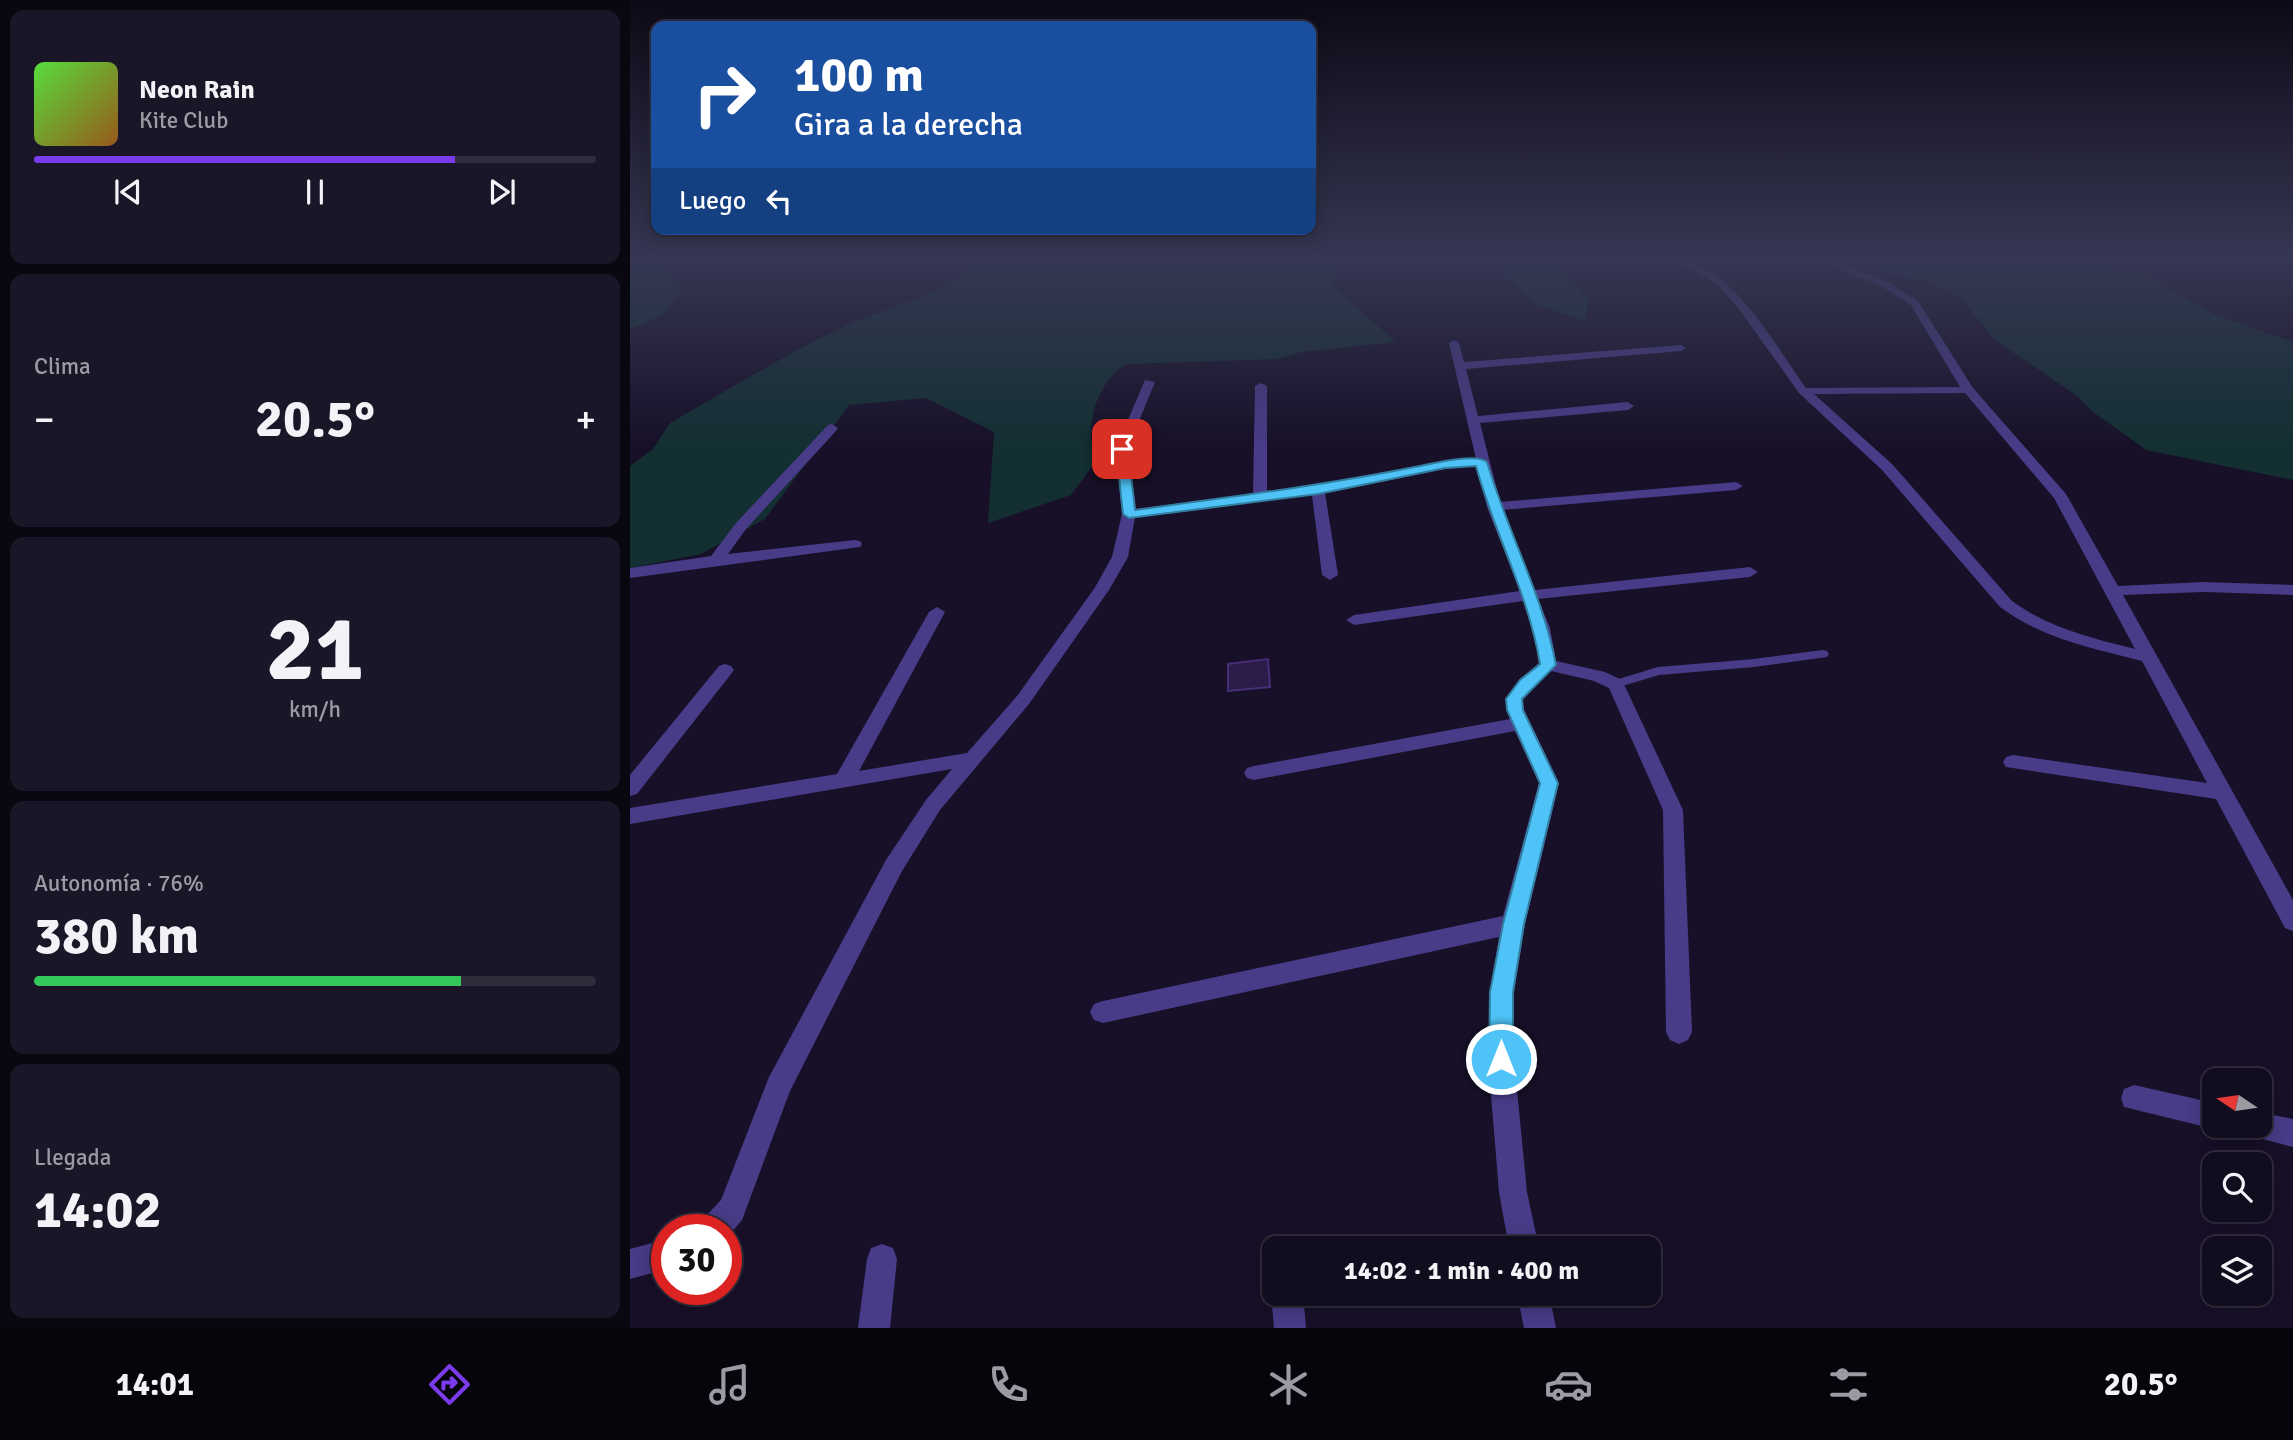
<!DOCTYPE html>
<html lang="es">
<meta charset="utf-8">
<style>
:root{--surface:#110c1e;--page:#1a1527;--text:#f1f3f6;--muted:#9c9ba4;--line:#302c3c;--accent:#7c3aed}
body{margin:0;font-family:Signika,sans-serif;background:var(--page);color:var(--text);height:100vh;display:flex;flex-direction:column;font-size:26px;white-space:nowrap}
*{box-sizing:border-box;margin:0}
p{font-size:23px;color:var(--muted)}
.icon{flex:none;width:38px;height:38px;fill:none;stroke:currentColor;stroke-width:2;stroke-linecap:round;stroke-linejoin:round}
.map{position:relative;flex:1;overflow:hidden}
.panel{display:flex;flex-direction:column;gap:10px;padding:10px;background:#090710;width:630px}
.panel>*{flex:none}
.hud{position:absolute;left:21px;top:21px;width:665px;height:214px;border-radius:14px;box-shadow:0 4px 18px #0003,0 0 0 2px var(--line);background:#1a4fa0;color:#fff;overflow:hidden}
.needle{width:46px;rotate:283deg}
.fabs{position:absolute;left:1572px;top:1068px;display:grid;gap:14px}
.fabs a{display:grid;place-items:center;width:70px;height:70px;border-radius:14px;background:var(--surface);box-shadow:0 4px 18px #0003,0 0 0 2px var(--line);font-size:35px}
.speed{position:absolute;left:21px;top:1214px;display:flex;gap:14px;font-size:35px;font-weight:700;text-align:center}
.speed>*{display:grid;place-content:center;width:91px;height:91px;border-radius:50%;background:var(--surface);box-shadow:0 4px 18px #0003,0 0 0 2px var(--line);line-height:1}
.speed .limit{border:10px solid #d22;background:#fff;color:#111}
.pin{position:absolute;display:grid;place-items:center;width:60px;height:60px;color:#fff;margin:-30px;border-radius:14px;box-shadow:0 4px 10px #0006}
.me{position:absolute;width:77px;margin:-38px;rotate:0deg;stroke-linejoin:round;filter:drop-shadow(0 0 5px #0008)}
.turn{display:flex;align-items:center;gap:24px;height:147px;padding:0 28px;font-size:32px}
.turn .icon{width:91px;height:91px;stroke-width:2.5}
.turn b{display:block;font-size:49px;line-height:60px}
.then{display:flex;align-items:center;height:66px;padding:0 28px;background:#0003;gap:14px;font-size:26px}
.big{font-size:52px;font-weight:700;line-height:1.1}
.panel .widget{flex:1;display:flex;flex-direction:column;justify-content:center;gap:10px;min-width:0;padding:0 24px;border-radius:14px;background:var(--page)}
.panel .dial{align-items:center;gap:0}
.dial b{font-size:91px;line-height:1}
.song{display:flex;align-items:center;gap:21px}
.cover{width:84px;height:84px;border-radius:10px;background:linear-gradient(135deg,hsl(110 70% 55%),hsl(30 70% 35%))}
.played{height:7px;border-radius:4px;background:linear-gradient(90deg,var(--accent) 75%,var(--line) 75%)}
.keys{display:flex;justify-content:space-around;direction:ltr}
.heat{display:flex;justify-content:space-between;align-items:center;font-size:38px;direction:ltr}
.charge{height:10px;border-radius:5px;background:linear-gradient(90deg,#34c759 76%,var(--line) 0)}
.trip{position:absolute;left:632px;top:1236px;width:399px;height:70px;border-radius:14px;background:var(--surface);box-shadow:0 4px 18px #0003,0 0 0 2px var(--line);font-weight:700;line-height:70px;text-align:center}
.tabs{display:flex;height:112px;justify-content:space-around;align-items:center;background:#07050c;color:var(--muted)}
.tabs .icon{width:49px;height:49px}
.tabs .current{color:var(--accent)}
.tabs b{font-size:32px;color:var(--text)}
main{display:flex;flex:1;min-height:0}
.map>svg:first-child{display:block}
.green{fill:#132f32}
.building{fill:#2b1c49;stroke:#452e75;stroke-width:2}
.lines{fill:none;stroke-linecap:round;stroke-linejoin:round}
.service{fill:#483b87;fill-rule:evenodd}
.minor{fill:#483b87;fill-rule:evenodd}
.route{fill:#4fc3f7;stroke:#337fa1;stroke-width:2}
</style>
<main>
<section class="panel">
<div class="widget">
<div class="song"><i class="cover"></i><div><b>Neon Rain</b><p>Kite Club</p></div></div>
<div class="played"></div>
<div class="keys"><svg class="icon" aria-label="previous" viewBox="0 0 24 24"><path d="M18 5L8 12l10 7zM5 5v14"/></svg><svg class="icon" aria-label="pause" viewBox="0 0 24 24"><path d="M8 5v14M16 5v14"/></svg><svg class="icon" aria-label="next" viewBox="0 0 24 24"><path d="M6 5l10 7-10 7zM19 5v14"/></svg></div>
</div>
<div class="widget"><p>Clima</p>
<div class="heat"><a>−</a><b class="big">20.5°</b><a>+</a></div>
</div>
<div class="widget dial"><b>21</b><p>km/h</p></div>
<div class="widget"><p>Autonomía · 76%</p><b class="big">380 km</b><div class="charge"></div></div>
<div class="widget"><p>Llegada</p><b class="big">14:02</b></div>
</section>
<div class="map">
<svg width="1663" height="1328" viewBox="0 0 1663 1328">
<rect width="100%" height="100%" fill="#171028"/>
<!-- green -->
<g class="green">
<path d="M0 260H44L38 265V271L52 287C39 315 27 318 0 329Z"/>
<path d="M347 260H727L708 268 702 285 766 342 671 352 648 359 496 364C473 379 462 405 461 432 460 441 465 451 467 460L441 495 358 523 364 432 296 398 219 405 135 519 71 554 0 568V466L23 449 40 423C96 391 151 357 209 329 254 306 312 299 347 260Z"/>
<polygon points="840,260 922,260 958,298 956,321 906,305 866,266"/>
<polygon points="1198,260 1459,260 1523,279 1583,314 1663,342 1663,480 1516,450 1463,412 1446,395 1365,340 1331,298 1297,281"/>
</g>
<!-- building -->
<polygon class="building" points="638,659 640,687 598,691 598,664"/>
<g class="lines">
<!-- service -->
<polygon class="service" points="1193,650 1197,651 1199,654 1197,657 1124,667 1029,675 986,688 980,684 982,681 1028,667 1124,659"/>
<!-- minor -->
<g class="minor">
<path d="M1045 260C1099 260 1147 348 1176 388L1330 387 1281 305 1248 284 1185 260H1198L1254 280 1288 301 1343 388 1436 494 1488 586 1574 582 1663 585V595L1574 592 1493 595 1663 900V931L1655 928 1586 799 1376 767 1373 762 1376 757 1383 755 1577 783 1512 661C1462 648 1413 639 1370 607L1252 470 1169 393 1109 309 1086 283ZM1335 393 1424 498 1505 649C1461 638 1419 628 1382 601L1262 464 1184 394Z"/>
<path d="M824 340 829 343 834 362 1051 345 1056 348 1051 351 836 369 848 416 998 402 1004 406 998 410 850 423 870 502 1106 482 1113 486 1106 490 872 510 905 590 1120 567 1128 572 1120 577 908 599 920 628 926 661 975 672 992 680 1053 810 1062 1032 1058 1040 1049 1044 1040 1040 1036 1032 1033 810 979 688 964 681 921 671 902 687 893 700 894 710 929 783 895 924 884 992V1059L897 1192 909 1248H879L869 1192 858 1059 860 992 869 937 473 1023 464 1020 460 1012 464 1004 473 1001 873 916 909 783 885 731 624 780 617 778 614 773 617 768 624 766 880 719 875 699 890 679 909 663 904 628 893 601 724 625 716 620 724 615 890 591 857 507 847 466 815 469 695 493 708 575 700 580 692 575 682 495 505 517 498 557 479 590 399 704 310 810 272 871 160 1091 112 1220 96 1239V1230H69L73 1219 91 1200 139 1077 256 860 296 800 322 769 0 824V808L207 774 299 612 307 607 315 612 229 771 337 753 387 696 464 589 482 557 492 514 486 448 515 380 525 382 498 448 506 509 623 494 625 386 631 383 637 386V492C707 484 776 464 846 459L819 343Z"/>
<polygon points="202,424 208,428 206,431 116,529 98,554 225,540 230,541 232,544 230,547 0,578 0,568 81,556 106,523 198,425"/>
<polygon points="95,664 101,666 104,670 101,674 7,794 0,796 0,775 89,666"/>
<polygon points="1504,1085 1584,1103 1584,1125 1594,1125 1584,1129 1494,1107 1491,1098 1494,1089"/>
<polygon points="1629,1112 1663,1119 1663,1147 1618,1135 1614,1125 1629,1125"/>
<polygon points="37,1239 37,1269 0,1279 0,1249"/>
<polygon points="252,1244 263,1248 267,1259 260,1328 228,1328 237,1259 241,1248"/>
<polygon points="644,1287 644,1293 673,1293 676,1328 644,1328 641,1293"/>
<polygon points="887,1293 919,1293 926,1328 894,1328"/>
</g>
</g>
<!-- sky -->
<linearGradient id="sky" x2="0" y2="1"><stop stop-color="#0d0916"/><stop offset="0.58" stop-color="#363753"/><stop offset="1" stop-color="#363753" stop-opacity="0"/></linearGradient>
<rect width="1663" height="446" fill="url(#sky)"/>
<!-- route -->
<path class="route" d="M492 445 498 449 505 510C601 497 695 485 790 466 805 463 846 453 857 462 877 531 913 595 926 665L892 699 893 710 928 783 894 924 883 992V1059L880 1067 871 1070 863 1067 859 1059 860 992 873 924 910 783 877 710 876 699 890 680 910 664C899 595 864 533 846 466L815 468 688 494 499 518 493 514 486 449Z"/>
</svg>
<div class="fabs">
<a><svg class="needle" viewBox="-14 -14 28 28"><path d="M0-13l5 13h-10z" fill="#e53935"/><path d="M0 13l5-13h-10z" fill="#9c9ba4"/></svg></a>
<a><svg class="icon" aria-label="search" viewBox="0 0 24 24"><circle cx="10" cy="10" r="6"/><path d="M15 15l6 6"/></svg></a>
<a><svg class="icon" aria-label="layers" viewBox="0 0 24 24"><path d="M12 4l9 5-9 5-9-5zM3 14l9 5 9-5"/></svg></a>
</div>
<div class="speed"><div class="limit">30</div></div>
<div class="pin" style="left:492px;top:449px;background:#d93025"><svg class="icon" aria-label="arrive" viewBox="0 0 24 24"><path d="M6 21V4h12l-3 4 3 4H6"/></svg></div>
<svg class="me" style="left:871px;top:1059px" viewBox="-20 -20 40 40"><circle r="17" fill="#4fc3f7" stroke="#fff" stroke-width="3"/><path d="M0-11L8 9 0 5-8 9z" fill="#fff"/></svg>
<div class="trip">14:02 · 1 min · 400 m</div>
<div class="hud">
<div class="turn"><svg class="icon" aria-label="right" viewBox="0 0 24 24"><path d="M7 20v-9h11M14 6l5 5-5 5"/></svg><div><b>100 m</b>Gira a la derecha</div></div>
<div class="then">Luego<svg class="icon" aria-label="left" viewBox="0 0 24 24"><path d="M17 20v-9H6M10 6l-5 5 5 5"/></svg></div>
</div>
</div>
</main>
<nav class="tabs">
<b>14:01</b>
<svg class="icon current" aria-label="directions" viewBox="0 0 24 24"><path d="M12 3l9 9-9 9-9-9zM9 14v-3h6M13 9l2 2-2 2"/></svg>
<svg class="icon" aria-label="music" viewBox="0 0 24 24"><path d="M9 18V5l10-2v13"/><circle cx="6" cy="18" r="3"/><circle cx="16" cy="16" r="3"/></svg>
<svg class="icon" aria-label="phone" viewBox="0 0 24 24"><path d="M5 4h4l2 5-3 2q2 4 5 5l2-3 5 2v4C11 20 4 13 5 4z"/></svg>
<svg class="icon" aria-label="climate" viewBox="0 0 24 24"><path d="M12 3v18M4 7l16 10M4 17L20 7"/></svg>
<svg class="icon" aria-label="car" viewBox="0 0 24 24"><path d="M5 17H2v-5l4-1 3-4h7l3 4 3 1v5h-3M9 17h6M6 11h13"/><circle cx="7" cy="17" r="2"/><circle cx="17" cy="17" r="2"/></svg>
<svg class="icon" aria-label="filters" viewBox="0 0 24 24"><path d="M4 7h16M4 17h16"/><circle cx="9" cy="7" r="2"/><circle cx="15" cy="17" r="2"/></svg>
<b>20.5°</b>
</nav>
